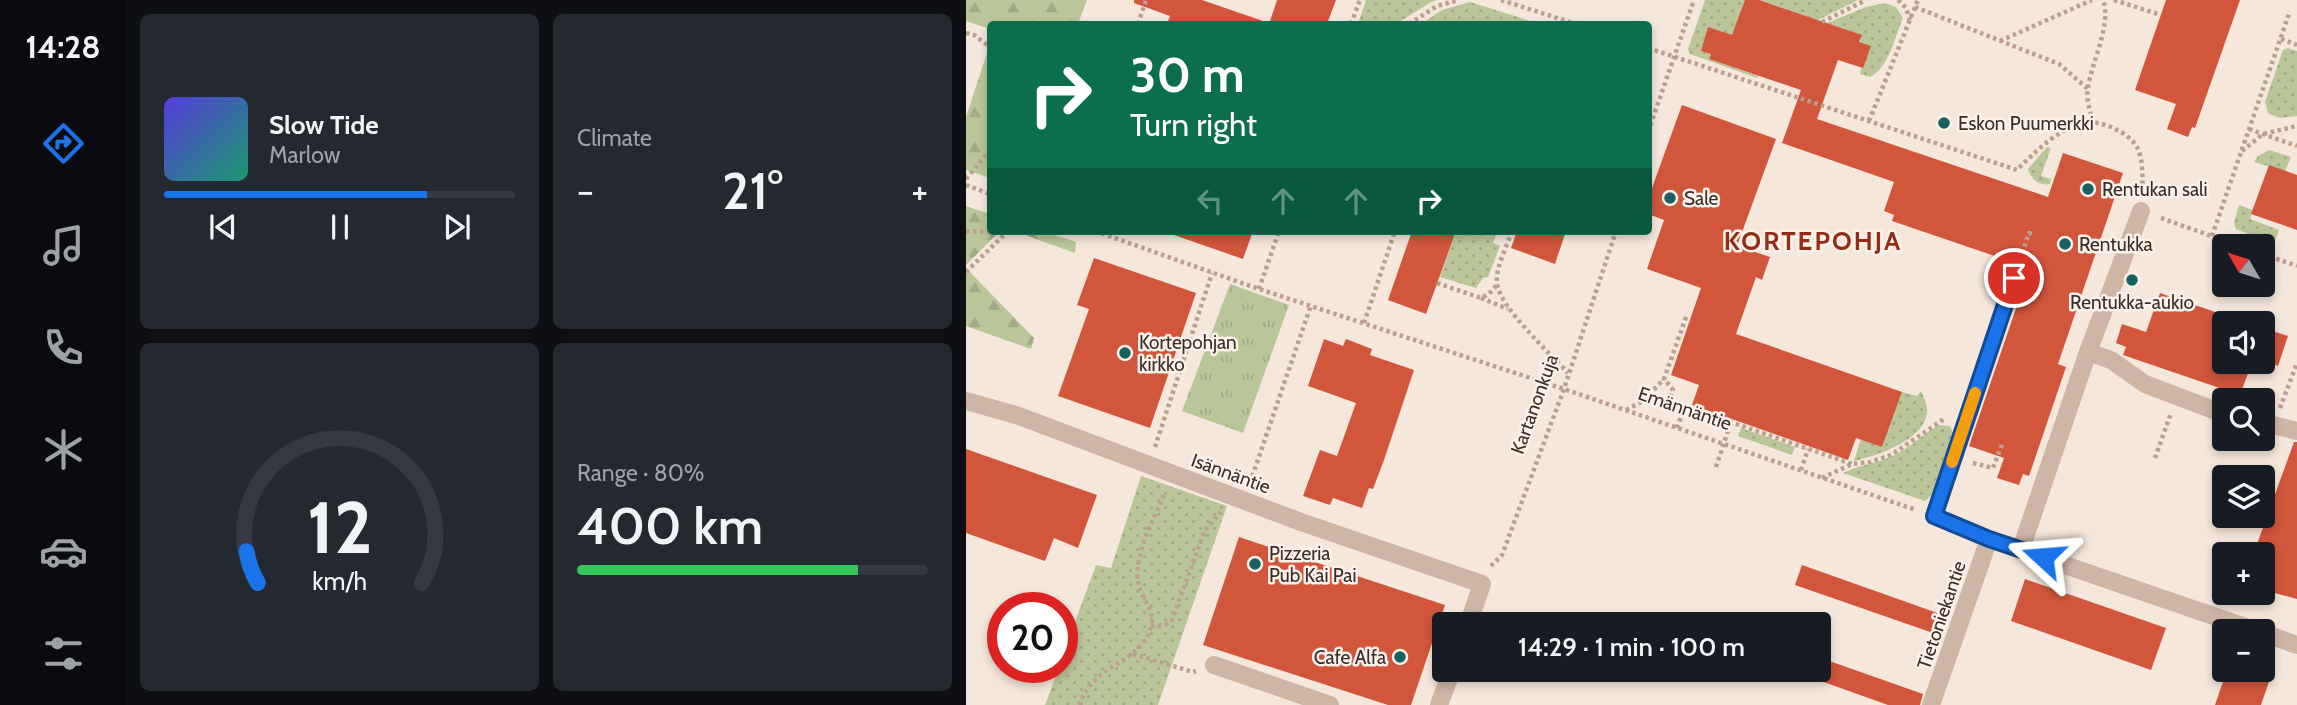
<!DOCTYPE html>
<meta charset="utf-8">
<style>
:root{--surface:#171b24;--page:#242831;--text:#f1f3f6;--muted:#9ea1a6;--line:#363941;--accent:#1a73e8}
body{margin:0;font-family:Cabin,sans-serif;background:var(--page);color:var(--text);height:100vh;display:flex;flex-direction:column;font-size:26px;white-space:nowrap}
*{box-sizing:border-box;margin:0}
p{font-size:23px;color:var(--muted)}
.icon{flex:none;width:38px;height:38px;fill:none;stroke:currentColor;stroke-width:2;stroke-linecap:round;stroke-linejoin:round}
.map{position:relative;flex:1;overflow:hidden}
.details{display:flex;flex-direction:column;gap:14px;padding:14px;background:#0d0f14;width:840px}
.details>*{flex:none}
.guide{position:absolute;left:21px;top:21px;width:665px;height:214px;border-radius:7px;box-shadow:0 4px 10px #0003;background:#0b6e4f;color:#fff;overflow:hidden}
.needle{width:46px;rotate:309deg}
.controls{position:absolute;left:1246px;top:234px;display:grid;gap:14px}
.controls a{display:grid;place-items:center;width:63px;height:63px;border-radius:7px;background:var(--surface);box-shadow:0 4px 10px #0003;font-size:35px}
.speed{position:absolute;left:21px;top:592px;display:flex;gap:14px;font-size:35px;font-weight:700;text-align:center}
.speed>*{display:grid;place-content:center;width:91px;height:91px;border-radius:50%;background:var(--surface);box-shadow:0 4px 10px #0003;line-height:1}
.speed .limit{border:10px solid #d22;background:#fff;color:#111}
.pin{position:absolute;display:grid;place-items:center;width:60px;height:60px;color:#fff;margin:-30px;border:4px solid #fff;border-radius:50%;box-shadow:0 2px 7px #0007}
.me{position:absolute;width:77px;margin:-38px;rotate:289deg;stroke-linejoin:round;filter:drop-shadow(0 0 5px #0008)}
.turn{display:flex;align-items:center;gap:24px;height:147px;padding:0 28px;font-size:32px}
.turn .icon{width:91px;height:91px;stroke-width:2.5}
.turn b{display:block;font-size:49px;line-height:60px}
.lanes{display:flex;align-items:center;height:66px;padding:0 28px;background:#0003;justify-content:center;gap:35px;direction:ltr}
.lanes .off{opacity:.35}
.big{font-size:52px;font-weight:600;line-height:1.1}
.details .card{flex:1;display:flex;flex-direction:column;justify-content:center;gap:10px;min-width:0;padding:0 24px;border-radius:10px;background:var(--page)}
.details .dial{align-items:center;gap:0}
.dial svg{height:182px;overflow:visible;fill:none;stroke:var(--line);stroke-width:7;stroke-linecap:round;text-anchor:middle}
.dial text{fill:var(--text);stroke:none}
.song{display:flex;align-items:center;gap:21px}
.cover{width:84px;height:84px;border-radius:10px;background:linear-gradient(135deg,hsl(250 70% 55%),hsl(160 70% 35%))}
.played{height:7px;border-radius:4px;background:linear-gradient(90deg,var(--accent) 75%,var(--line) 75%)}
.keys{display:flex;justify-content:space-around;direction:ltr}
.heat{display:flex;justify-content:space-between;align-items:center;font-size:38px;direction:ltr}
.charge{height:10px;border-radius:5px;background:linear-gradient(90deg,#34c759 80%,var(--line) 0)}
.details .tiles{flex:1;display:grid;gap:14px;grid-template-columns:repeat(2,1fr)}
.trip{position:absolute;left:466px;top:612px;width:399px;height:70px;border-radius:7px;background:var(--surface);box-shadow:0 4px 10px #0003;font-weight:600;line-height:70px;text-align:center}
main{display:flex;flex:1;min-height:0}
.tabs{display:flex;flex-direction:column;width:126px;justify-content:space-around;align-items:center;background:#090b0e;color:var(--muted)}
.tabs .icon{width:49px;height:49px}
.tabs .current{color:var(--accent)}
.tabs b{font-size:32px;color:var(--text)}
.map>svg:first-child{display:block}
.grass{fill:url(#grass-dots)}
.forest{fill:url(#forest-firs)}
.park{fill:url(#park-tufts)}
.building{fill:#d2563c}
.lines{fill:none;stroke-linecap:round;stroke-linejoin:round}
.path{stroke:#bba090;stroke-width:4.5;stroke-dasharray:3.5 3.5;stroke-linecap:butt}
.minor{stroke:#ceb6a6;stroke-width:18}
.route-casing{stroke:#114b97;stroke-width:18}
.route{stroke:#1a73e8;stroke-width:12}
.slow{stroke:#f59e0b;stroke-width:12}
.poi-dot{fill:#196060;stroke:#fcf2e9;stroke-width:2.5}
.labels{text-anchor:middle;stroke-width:5;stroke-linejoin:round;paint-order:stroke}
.poi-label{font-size:19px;fill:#3a2c28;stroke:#fcf2e9;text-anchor:start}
.street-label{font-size:19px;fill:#3a2c28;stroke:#fcf2e9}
.district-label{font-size:26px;font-weight:bold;letter-spacing:2px;fill:#922d18;stroke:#fcf2e9}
</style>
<main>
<nav class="tabs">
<b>14:28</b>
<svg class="icon current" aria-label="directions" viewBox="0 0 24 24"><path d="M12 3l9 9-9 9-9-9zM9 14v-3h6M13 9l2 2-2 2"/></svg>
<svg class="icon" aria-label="music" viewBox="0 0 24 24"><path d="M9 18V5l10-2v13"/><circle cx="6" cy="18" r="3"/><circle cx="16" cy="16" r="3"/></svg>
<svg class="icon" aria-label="phone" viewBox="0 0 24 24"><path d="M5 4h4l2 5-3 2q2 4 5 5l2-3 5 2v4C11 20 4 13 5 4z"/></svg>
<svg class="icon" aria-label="climate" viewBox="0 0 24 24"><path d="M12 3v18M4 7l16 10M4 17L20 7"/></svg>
<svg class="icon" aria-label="car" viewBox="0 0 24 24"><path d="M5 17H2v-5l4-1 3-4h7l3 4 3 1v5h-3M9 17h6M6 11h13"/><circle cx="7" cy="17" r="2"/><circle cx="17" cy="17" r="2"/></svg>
<svg class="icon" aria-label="filters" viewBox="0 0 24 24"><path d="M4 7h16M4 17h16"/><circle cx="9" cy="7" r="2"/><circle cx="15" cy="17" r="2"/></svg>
</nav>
<section class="details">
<div class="tiles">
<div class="card">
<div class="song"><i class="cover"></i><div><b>Slow Tide</b><p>Marlow</p></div></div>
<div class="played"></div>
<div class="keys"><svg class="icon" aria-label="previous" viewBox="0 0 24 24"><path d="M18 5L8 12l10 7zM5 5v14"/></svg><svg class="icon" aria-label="pause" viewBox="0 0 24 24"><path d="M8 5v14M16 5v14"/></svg><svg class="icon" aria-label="next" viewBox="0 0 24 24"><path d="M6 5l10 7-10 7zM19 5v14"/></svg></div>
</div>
<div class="card"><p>Climate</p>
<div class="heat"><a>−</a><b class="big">21°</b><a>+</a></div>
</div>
<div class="card dial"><svg viewBox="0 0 100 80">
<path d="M14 69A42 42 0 1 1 86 69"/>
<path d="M14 69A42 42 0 0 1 9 55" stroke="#1a73e8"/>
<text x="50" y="56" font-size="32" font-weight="700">12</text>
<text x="50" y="72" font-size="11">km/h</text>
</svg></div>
<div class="card"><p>Range · 80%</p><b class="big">400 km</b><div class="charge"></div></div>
</div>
</section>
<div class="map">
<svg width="1331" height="705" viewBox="0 0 1331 705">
<defs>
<pattern id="grass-dots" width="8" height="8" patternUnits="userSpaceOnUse" patternTransform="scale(1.75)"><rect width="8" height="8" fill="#bac69a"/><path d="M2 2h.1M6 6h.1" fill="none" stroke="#a1aa85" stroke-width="1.8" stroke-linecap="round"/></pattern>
<pattern id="forest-firs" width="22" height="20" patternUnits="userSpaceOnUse" patternTransform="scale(1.75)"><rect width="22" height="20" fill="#bac69a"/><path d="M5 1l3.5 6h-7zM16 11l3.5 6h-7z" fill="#a1aa85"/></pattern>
<pattern id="park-tufts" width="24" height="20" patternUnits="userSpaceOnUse" patternTransform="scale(1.75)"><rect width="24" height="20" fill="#bac69a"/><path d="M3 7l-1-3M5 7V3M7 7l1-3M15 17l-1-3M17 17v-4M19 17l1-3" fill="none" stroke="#a1aa85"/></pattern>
</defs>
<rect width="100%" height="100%" fill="#f5e7dc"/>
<!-- grass -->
<g class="grass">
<polygon points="400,0 472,0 465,2 430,24 392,24"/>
<polygon points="739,0 779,0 774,38 743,28 735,51 745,54 743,59 792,76 791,78 724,54 722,49"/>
<polygon points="793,0 892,0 852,20"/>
<polygon points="504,2 574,24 455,24 476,10"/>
<path d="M919 3 930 7 937 18C929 36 923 68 904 77L894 74C898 61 892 48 895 35L861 23 900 7Z"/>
<polygon points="1322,48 1331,51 1331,116 1313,118 1302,113 1299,102 1317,50"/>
<path d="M1081 147 1085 148 1075 176 1085 179 1084 184C1072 186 1065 179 1062 169Z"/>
<polygon points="1303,150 1325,157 1319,171 1288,162 1292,156"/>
<polygon points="1273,205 1287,210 1284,219 1313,230 1308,244 1270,229 1268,223"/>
<polygon points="490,231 531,231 527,243 534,246 522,277 517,278 510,288 474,277"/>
<path d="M955 391C958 398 962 405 961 413 958 440 911 456 888 461L895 439 916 447 936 392 951 396Z"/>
<path d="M972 425 984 426 988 435 968 493 959 501 877 473C892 465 909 464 925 457 942 449 957 435 972 425Z"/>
<polygon points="775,428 829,447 826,455 772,436"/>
<polygon points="175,476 261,506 192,705 79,705 93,667 96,667 96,657 130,565 145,568"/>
</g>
<!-- forest -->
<g class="forest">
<polygon points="0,0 121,0 112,24 24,24 24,29 0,21"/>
<polygon points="24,44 24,178 0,170 0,117"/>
<polygon points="0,206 24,214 24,231 34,231 0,265"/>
<polygon points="48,231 76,231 110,242 109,253"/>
<polygon points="0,268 68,338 65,349 0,326"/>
</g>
<!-- park -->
<polygon class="park" points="264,284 323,305 277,433 216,411"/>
<!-- building -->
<g class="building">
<polygon points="168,0 236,0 297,21 297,24 201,24 204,16 168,3"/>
<polygon points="311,0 370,0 361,24 303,24"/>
<polygon points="779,0 793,0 896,35 893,42 905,46 897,68 872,60 851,119 1082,197 1097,153 1157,173 1092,364 1100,367 1063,476 1057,474 1053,485 1031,478 1038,458 1003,446 1059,282 1057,271 1058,266 926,221 928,215 918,211 928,182 816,143 835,90 743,59 745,54 735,51 742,27 766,35"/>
<polygon points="1200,0 1274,0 1229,128 1226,127 1222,137 1201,129 1210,104 1169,90"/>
<polygon points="716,105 810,139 771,246 804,257 796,280 790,277 770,334 936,392 916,447 890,438 882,460 726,405 733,385 705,375 735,288 681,269 698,220 682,214 682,199"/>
<polygon points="1303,165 1331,175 1331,230 1285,214"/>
<polygon points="206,231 287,231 277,259 205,234"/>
<polygon points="446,231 490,231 460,314 422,300"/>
<polygon points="551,231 600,231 589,264 545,248"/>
<polygon points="128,258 230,293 184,428 92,396 123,309 111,305"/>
<polygon points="1194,293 1258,315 1258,362 1270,362 1284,368 1274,395 1157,355 1160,347 1150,343 1156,324 1180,332"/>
<polygon points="1297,328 1322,336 1312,366 1297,360"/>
<polygon points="358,339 377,346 380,339 406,349 404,355 448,370 418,460 407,489 403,488 396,508 367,498 364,505 337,496 354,450 371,456 390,403 342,386"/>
<polygon points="1328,442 1331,442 1331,599 1297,590 1297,555 1287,555"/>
<polygon points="0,449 131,495 112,548 88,538 79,561 0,533"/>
<polygon points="273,537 479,605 445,705 422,705 237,645"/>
<polygon points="836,565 977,615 970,634 829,585"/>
<polygon points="1059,579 1200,628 1185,670 1045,621"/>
<polygon points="852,657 957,694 954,705 922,705 852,680"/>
<polygon points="1261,670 1307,670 1295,705 1249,705"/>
</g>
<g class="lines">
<!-- path -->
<g class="path">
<polyline points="535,0 610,24"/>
<polyline points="932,0 940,8 944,20"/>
<polyline points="1148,0 1192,14"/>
<polyline points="949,7 1093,64 1122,89"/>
<polyline points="856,22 900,0"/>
<polyline points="172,24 180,0"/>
<polyline points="385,24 394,0"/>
<polyline points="443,24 471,6 493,0"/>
<polyline points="0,33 8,35 24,47"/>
<polyline points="1315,39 1331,45"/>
<polyline points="1034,41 1126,0"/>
<path d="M682 48 1051 170C1069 152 1088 133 1112 124 1129 117 1162 131 1171 147 1177 159 1177 178 1176 190"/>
<polyline points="903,121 952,0"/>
<path d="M1127 122C1124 111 1120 100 1122 88 1125 64 1146 24 1137 0"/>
<polyline points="1283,129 1331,146"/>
<polyline points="682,132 728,0"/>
<polyline points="1276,151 1297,134 1331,126"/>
<polyline points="0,179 24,150"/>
<polyline points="0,185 24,194"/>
<polyline points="1195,218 1276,247"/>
<polyline points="0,231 40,233"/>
<polyline points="129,231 293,289 598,389 950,510"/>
<path d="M546 231C541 247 529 267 531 284 535 309 584 353 602 373"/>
<polyline points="1246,236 1324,11"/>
<polyline points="1297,254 1331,266"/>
<polyline points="1054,260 1063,233 1069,235"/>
<polyline points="0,272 40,233 56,231"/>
<polyline points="471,283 515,298 523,294 531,285"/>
<polyline points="293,289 313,231"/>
<polyline points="515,298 542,309"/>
<polyline points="720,317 698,379 707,390 704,401 886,464"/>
<polyline points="398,323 429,231"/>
<polyline points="1314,408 1331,363"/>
<polyline points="660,410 677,401 698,379"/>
<polyline points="711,428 719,406"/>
<polyline points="189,447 246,273"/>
<polyline points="1189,458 1205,413"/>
<polyline points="1007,463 1027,468 1037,442"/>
<polyline points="750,467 765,422"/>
<polyline points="835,470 842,449"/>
<polyline points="856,478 886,464 904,462 925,455 978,419"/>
<polyline points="284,483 345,305"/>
<polyline points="525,566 536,555 598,389 650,231"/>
<polyline points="185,626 199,625 206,620 239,530 255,512"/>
<polyline points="167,654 227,672 230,671"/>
<path d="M113 705C117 697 120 689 127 682 146 662 177 656 185 627 190 611 176 600 173 586 166 559 186 521 197 498V492"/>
</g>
<!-- minor -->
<g class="minor">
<polyline points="1175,211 1122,352 1145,360 1179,384 1258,414"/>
<polyline points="1048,278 968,516 1023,539 1294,632"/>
<polyline points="0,401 50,415 335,522 516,584 502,625"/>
<polyline points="1297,426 1307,425 1331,431"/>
<polyline points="1055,549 1122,352"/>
<polyline points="1297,633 1331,645"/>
<polyline points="248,665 364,705"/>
<polyline points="473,705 486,670"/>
<polyline points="965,705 1023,539"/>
</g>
</g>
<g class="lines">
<!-- route casing -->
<g class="route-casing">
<polyline id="route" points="1048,278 968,516 1023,539 1077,557"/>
</g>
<!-- route -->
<use href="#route" class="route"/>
<!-- slow -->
<polyline class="slow" points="986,462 1009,393"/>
</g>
<!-- markers -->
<g class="poi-dot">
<circle cx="978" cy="123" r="7"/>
<circle cx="1122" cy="189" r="7"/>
<circle cx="704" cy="198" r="7"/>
<circle cx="1099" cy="244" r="7"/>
<circle cx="1166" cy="280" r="7"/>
<circle cx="159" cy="353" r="7"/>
<circle cx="289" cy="564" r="7"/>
<circle cx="434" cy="657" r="7"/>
</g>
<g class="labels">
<!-- poi labels -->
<g class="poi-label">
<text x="992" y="130">Eskon Puumerkki</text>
<text x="1136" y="196">Rentukan sali</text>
<text x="718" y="205">Sale</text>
<text x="1113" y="251">Rentukka</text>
<text x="1166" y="309" text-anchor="middle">Rentukka-aukio</text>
<text x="173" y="349">Kortepohjan<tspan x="173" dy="22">kirkko</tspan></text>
<text x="303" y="560">Pizzeria<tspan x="303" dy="22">Pub Kai Pai</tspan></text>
<text x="420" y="664" text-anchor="end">Cafe Alfa</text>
</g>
<!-- street labels -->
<g class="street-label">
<text transform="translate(568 404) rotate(-70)" y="7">Kartanonkuja</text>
<text transform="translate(719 408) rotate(19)" y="7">Emännäntie</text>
<text transform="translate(265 473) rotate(20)" y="7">Isännäntie</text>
<text transform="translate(975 615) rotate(-71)" y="7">Tietoniekantie</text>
</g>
<!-- district labels -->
<g class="district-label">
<text x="847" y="250">KORTEPOHJA</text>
</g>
</g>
</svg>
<div class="controls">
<a><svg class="needle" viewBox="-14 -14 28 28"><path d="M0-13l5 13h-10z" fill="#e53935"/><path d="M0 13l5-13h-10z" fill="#9ea1a6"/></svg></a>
<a><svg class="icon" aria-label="sound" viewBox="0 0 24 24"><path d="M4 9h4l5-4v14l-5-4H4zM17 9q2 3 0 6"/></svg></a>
<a><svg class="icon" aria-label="search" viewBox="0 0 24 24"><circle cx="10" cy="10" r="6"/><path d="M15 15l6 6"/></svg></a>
<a><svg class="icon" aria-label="layers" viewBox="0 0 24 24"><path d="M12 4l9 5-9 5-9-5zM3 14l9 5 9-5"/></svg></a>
<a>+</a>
<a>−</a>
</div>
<div class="speed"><div class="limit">20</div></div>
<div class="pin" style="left:1048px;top:278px;background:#d93025"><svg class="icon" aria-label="arrive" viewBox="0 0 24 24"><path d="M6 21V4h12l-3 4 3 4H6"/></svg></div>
<svg class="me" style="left:1077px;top:557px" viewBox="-20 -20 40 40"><path d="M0-17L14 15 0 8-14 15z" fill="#1a73e8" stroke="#fff" stroke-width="4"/></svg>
<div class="trip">14:29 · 1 min · 100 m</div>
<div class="guide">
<div class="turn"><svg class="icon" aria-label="right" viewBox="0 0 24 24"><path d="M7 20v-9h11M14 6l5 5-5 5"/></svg><div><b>30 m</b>Turn right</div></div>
<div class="lanes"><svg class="icon off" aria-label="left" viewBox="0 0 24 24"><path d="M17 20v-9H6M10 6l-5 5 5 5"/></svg><svg class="icon off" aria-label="ahead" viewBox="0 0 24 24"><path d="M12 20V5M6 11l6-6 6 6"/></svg><svg class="icon off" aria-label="ahead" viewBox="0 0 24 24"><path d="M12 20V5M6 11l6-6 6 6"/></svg><svg class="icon" aria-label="right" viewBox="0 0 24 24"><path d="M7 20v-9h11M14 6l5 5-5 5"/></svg></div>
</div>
</div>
</main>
